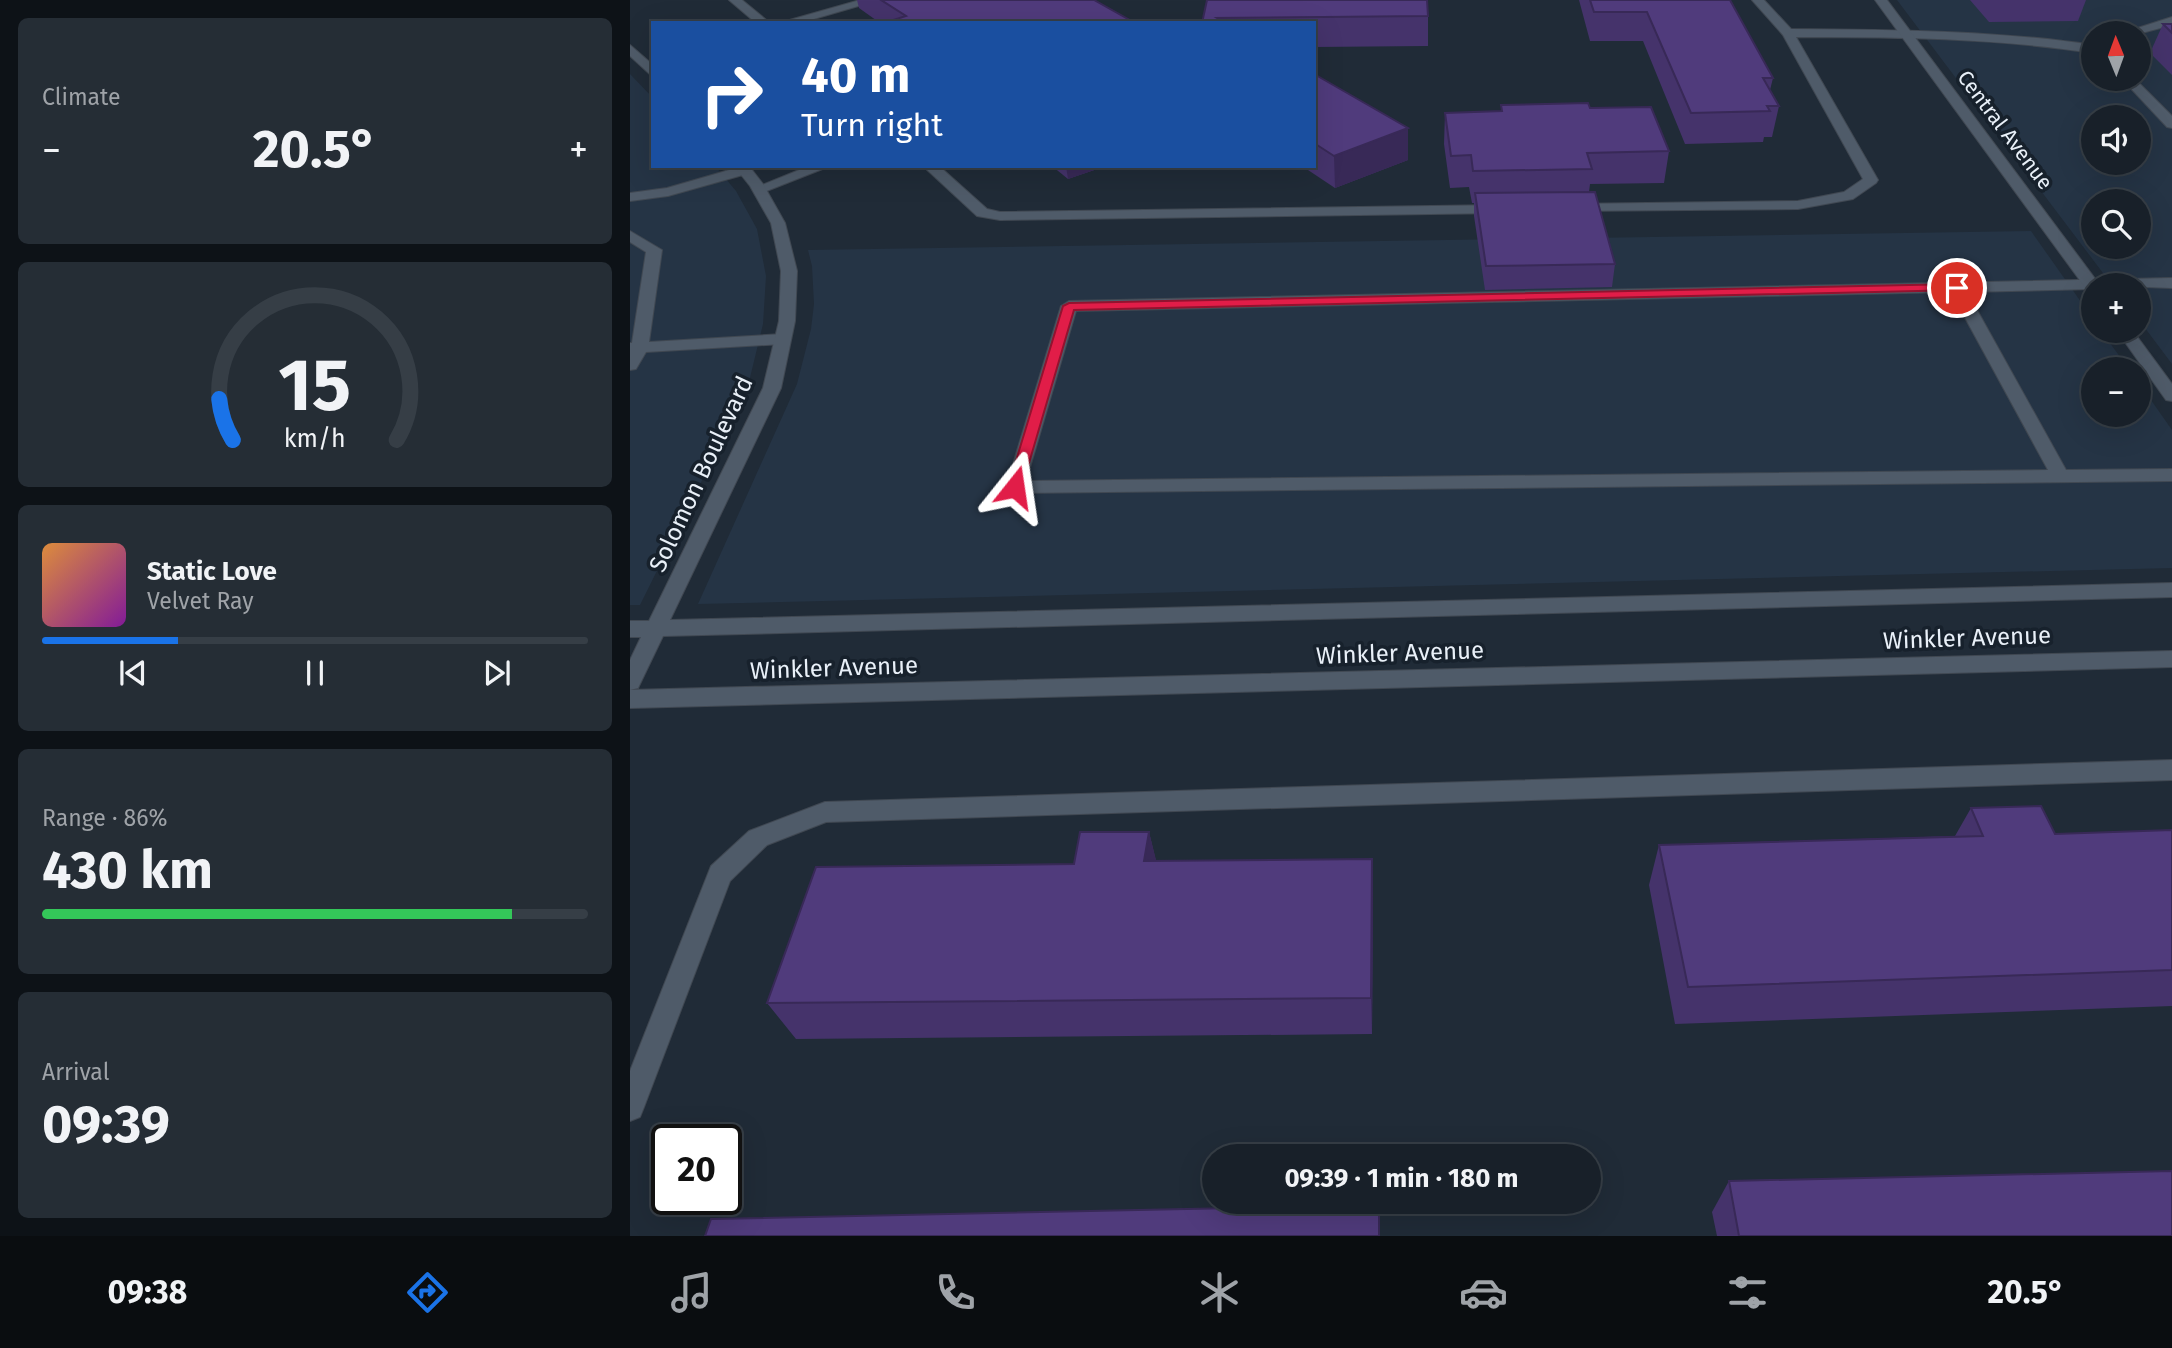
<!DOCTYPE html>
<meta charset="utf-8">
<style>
:root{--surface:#182029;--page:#252d35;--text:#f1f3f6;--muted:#9fa3a8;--line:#363e46;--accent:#1a73e8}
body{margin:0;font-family:"Fira Sans",sans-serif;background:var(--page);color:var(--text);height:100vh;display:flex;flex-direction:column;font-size:26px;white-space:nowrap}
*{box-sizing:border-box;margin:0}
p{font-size:23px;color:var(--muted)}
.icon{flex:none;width:38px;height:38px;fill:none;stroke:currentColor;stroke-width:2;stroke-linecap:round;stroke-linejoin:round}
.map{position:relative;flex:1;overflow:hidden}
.drawer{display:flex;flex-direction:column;gap:18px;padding:18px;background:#0d1217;width:630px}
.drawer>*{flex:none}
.guide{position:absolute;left:21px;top:21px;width:665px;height:147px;border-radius:0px;box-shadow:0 7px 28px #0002,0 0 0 2px var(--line);background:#1a4fa0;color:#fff;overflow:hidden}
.needle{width:46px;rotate:359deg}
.tools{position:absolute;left:1451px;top:21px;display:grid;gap:14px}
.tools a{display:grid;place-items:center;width:70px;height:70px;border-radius:50%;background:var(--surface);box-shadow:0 7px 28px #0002,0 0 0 2px var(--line);font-size:35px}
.speed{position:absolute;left:21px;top:1124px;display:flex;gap:14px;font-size:35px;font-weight:700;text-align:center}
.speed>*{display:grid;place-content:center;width:91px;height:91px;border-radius:50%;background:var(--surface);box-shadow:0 7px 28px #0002,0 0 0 2px var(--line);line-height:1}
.speed .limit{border:4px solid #111;border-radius:10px;background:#fff;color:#111}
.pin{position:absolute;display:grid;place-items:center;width:60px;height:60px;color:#fff;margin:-30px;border:4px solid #fff;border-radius:50%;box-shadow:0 2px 7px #0007}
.me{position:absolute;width:77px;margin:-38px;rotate:15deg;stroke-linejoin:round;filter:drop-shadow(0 0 5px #0008)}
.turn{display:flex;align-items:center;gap:24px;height:147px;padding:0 35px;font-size:32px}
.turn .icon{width:91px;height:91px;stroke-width:2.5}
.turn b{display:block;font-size:49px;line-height:60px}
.big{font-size:52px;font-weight:700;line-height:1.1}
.drawer .widget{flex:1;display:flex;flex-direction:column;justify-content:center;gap:10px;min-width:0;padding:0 24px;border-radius:10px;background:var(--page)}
.drawer .dial{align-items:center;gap:0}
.dial svg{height:182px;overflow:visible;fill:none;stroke:var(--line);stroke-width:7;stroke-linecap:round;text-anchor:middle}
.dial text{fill:var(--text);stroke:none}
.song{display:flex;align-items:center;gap:21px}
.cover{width:84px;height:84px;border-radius:10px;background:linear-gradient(135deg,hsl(30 70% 55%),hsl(290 70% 35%))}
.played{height:7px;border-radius:4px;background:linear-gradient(90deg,var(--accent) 25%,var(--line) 25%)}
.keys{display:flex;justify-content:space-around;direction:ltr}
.heat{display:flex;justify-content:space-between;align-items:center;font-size:38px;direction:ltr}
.charge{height:10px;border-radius:5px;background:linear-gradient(90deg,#34c759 86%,var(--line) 0)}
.trip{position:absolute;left:572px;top:1144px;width:399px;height:70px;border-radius:35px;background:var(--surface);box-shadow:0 7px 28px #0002,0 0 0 2px var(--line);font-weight:700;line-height:70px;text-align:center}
.menu{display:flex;height:112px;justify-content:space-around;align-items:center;background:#0a0d10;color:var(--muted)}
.menu .icon{width:49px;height:49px}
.menu .on{color:var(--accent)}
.menu b{font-size:32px;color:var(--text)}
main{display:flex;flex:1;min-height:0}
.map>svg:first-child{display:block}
.built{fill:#253445;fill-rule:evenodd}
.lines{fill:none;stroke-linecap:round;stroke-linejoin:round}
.lane-casing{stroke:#404852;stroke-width:2}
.secondary-casing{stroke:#404852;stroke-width:2}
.lane{fill:#4f5b69;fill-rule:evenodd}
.secondary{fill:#4f5b69;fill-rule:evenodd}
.wall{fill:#45336b}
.shaded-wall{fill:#382957}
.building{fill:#503b7c;stroke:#382957;stroke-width:2}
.route{fill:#e11d48;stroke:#92132f;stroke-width:2}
.labels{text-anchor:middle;stroke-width:7;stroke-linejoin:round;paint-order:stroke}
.far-street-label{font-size:21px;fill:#e9f0f8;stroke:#17212c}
.street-label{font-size:24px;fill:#e9f0f8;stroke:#17212c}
</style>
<main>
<section class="drawer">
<div class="widget"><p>Climate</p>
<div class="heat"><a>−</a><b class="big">20.5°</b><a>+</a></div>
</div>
<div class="widget dial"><svg viewBox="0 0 100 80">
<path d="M14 69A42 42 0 1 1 86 69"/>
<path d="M14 69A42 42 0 0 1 8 51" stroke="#1a73e8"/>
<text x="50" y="56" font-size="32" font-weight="700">15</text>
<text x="50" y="72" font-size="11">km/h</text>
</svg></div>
<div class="widget">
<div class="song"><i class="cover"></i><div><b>Static Love</b><p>Velvet Ray</p></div></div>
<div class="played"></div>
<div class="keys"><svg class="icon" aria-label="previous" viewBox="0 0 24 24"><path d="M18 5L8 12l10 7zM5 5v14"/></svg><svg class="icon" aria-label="pause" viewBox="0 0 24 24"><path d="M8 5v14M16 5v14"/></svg><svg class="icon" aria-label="next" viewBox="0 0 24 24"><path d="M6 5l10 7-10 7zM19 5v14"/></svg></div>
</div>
<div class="widget"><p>Range · 86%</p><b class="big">430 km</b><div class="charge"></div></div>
<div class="widget"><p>Arrival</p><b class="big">09:39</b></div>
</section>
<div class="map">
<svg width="1542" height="1236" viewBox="0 0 1542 1236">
<rect width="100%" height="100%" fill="#202b37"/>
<!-- built -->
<g class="built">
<path d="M1267 0H1542V364L1509 320 1508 285H1482ZM1463 33H1508V79H1463ZM1463 117H1508V163H1463ZM1463 201H1508V247H1463Z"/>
<polygon points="0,74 23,98 23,166 85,166 106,191 127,229 136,276 133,324 117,390 10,605 0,605"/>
<polygon points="1401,231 1463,319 1463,331 1471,331 1499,369 1463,369 1463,415 1508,415 1509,383 1542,430 1542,568 68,604 167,384 181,329 184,304 182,266 178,250"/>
</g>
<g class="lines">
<!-- lane casing -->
<g class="lane-casing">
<g id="lane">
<polygon points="99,0 112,0 140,23 126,23"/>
<polygon points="230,0 249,0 170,23 149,23"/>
<path d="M1122 0H1134L1161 29C1262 30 1363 30 1463 45V53C1365 38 1265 37 1166 37L1248 180 1246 183 1223 199 1168 209 936 211 934 208 936 205 941 204 1168 201 1214 192 1233 179 1153 35Z"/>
<polygon points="1542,17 1542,25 1508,34 1492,33"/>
<polygon points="1492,79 1505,79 1542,116 1542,128 1537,127"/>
<polygon points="113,166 122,170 120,173 38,196 0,201 0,193 37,188"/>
<polygon points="179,166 200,166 134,192 124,192 122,189"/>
<polygon points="293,166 309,166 357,209 370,212 873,205 880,209 873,213 370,220 347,216"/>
<polygon points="0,231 32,250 19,342 153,334 161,339 153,344 16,352 6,369 0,370 0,343 2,343 16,252 0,242"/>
<path d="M1542 278V288L1463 285V289L1337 292 1436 470 1542 469V481L385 493 378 491 376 487 431 306 439 301ZM1321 292 1418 470 396 481 446 311Z"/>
<polygon points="1542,760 1542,780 196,822 137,845 100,881 14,1107 10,1117 0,1121 0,1071 81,866 119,831 195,802"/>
</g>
</g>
<!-- secondary casing -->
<g class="secondary-casing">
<g id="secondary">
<polygon points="1245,0 1257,0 1469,284 1463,285 1463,292 1457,290"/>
<polygon points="0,45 23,65 23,77 0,56"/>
<polygon points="104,166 119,166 133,184 155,223 167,271 165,321 151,388 40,620 1542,583 1542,597 33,636 8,688 0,690 1542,651 1542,667 0,708 0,660 11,637 0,637 0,621 19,621 133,388 149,321 151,271 141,223 120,186"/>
<polygon points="1487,331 1503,331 1542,384 1542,401 1536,400"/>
</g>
</g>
<!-- lane -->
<use href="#lane" class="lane"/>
<!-- secondary -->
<use href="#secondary" class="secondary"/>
</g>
<!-- wall -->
<g class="wall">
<polygon points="227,0 464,0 505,23 250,23 229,8"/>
<polygon points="577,0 798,16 798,46 684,47 684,23 572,23"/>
<polygon points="949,0 1100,0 1143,78 1140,90 1149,106 1142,137 1134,137 1133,142 1055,144 1013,41 960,41"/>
<polygon points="1340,0 1456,0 1448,21 1359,22"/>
<polygon points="1533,24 1542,24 1542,75 1520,53"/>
<polygon points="684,74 778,128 778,160 705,188 672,166 684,166"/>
<polygon points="871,105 960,108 1039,151 1034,183 960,184 959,192 985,264 982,287 855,290 844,216 844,203 842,203 839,187 820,188 814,144 815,113 871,111"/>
<polygon points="422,166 476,166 438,179"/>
<polygon points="1341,808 1425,834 1542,830 1542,1006 1045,1024 1019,885 1029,845 1325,836"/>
<polygon points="519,832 526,861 742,859 743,898 742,1034 166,1039 137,1003 444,864"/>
<polygon points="1099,1181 1542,1236 1087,1236 1082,1212"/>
</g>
<!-- shaded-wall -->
<g class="shaded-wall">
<polygon points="778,128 778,160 705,188 704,156"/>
<polygon points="436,166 476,166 438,179"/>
<polygon points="519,832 529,872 514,861"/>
<polygon points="742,859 743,898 742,1034 741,998"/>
</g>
<!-- building -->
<g class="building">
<polygon points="251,0 464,0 505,23 254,23 276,16"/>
<polygon points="577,0 797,0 798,16 587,18 595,23 572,23"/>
<polygon points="960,0 1100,0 1143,78 1133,78 1149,106 1137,106 1140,111 1061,113 1017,12 964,12"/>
<polygon points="1533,24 1542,24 1542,33"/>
<polygon points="684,74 778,128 704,156 684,143"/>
<polygon points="958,103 960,108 1021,107 1039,151 957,153 962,169 843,171 841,155 821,156 815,113 872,111 871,105"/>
<polygon points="965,192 985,264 856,266 845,193"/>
<polygon points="1411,806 1425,834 1542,830 1542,970 1058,987 1029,845 1353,836 1341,808"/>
<polygon points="450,832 519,832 514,861 742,859 741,998 137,1003 186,867 444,864"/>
<polygon points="1542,1171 1542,1236 1109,1236 1099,1181"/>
<polygon points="749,1205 749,1236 75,1236 81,1219"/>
</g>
<!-- route -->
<polygon class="route" points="1327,284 1333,288 1331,290 444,310 392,487 385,492 378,487 433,306 439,303"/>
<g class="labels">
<!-- far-street labels -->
<g class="far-street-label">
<text transform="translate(1375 130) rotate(53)" y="7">Central Avenue</text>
</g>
<!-- street labels -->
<g class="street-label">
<text transform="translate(71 474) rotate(-65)" y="8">Solomon Boulevard</text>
<text transform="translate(1337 638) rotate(-2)" y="8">Winkler Avenue</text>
<text transform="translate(770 653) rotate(-2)" y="8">Winkler Avenue</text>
<text transform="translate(204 668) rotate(-2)" y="8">Winkler Avenue</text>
</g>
</g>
</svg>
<div class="tools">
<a><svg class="needle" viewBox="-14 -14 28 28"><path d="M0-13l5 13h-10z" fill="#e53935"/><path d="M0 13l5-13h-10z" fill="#9fa3a8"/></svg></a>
<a><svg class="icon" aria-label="sound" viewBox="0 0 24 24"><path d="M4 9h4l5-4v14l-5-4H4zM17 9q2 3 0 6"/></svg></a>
<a><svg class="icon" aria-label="search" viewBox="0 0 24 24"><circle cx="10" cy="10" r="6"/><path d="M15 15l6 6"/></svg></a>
<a>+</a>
<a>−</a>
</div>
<div class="speed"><div class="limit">20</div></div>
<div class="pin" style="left:1327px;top:288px;background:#d93025"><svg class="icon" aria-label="arrive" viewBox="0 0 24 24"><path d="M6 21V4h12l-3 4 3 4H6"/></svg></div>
<svg class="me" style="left:385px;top:487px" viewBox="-20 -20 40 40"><path d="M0-17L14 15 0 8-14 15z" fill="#e11d48" stroke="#fff" stroke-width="4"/></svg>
<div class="trip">09:39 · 1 min · 180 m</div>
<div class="guide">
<div class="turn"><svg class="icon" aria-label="right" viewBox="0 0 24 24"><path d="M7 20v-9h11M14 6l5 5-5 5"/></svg><div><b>40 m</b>Turn right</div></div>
</div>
</div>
</main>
<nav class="menu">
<b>09:38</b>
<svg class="icon on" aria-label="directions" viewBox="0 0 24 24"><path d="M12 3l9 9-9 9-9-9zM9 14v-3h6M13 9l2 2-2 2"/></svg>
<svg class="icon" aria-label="music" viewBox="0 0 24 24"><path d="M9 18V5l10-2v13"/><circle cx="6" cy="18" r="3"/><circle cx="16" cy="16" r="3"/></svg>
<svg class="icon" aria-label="phone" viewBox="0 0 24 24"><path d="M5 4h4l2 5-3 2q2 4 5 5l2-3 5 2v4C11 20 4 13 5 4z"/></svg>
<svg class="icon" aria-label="climate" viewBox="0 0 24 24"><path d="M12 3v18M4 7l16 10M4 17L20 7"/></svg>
<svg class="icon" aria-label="car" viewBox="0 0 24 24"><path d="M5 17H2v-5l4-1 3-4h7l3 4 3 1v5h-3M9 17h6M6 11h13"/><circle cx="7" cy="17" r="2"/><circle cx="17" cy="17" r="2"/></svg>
<svg class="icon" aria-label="filters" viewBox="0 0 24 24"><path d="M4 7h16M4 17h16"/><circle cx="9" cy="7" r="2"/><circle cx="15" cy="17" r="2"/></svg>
<b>20.5°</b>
</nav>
